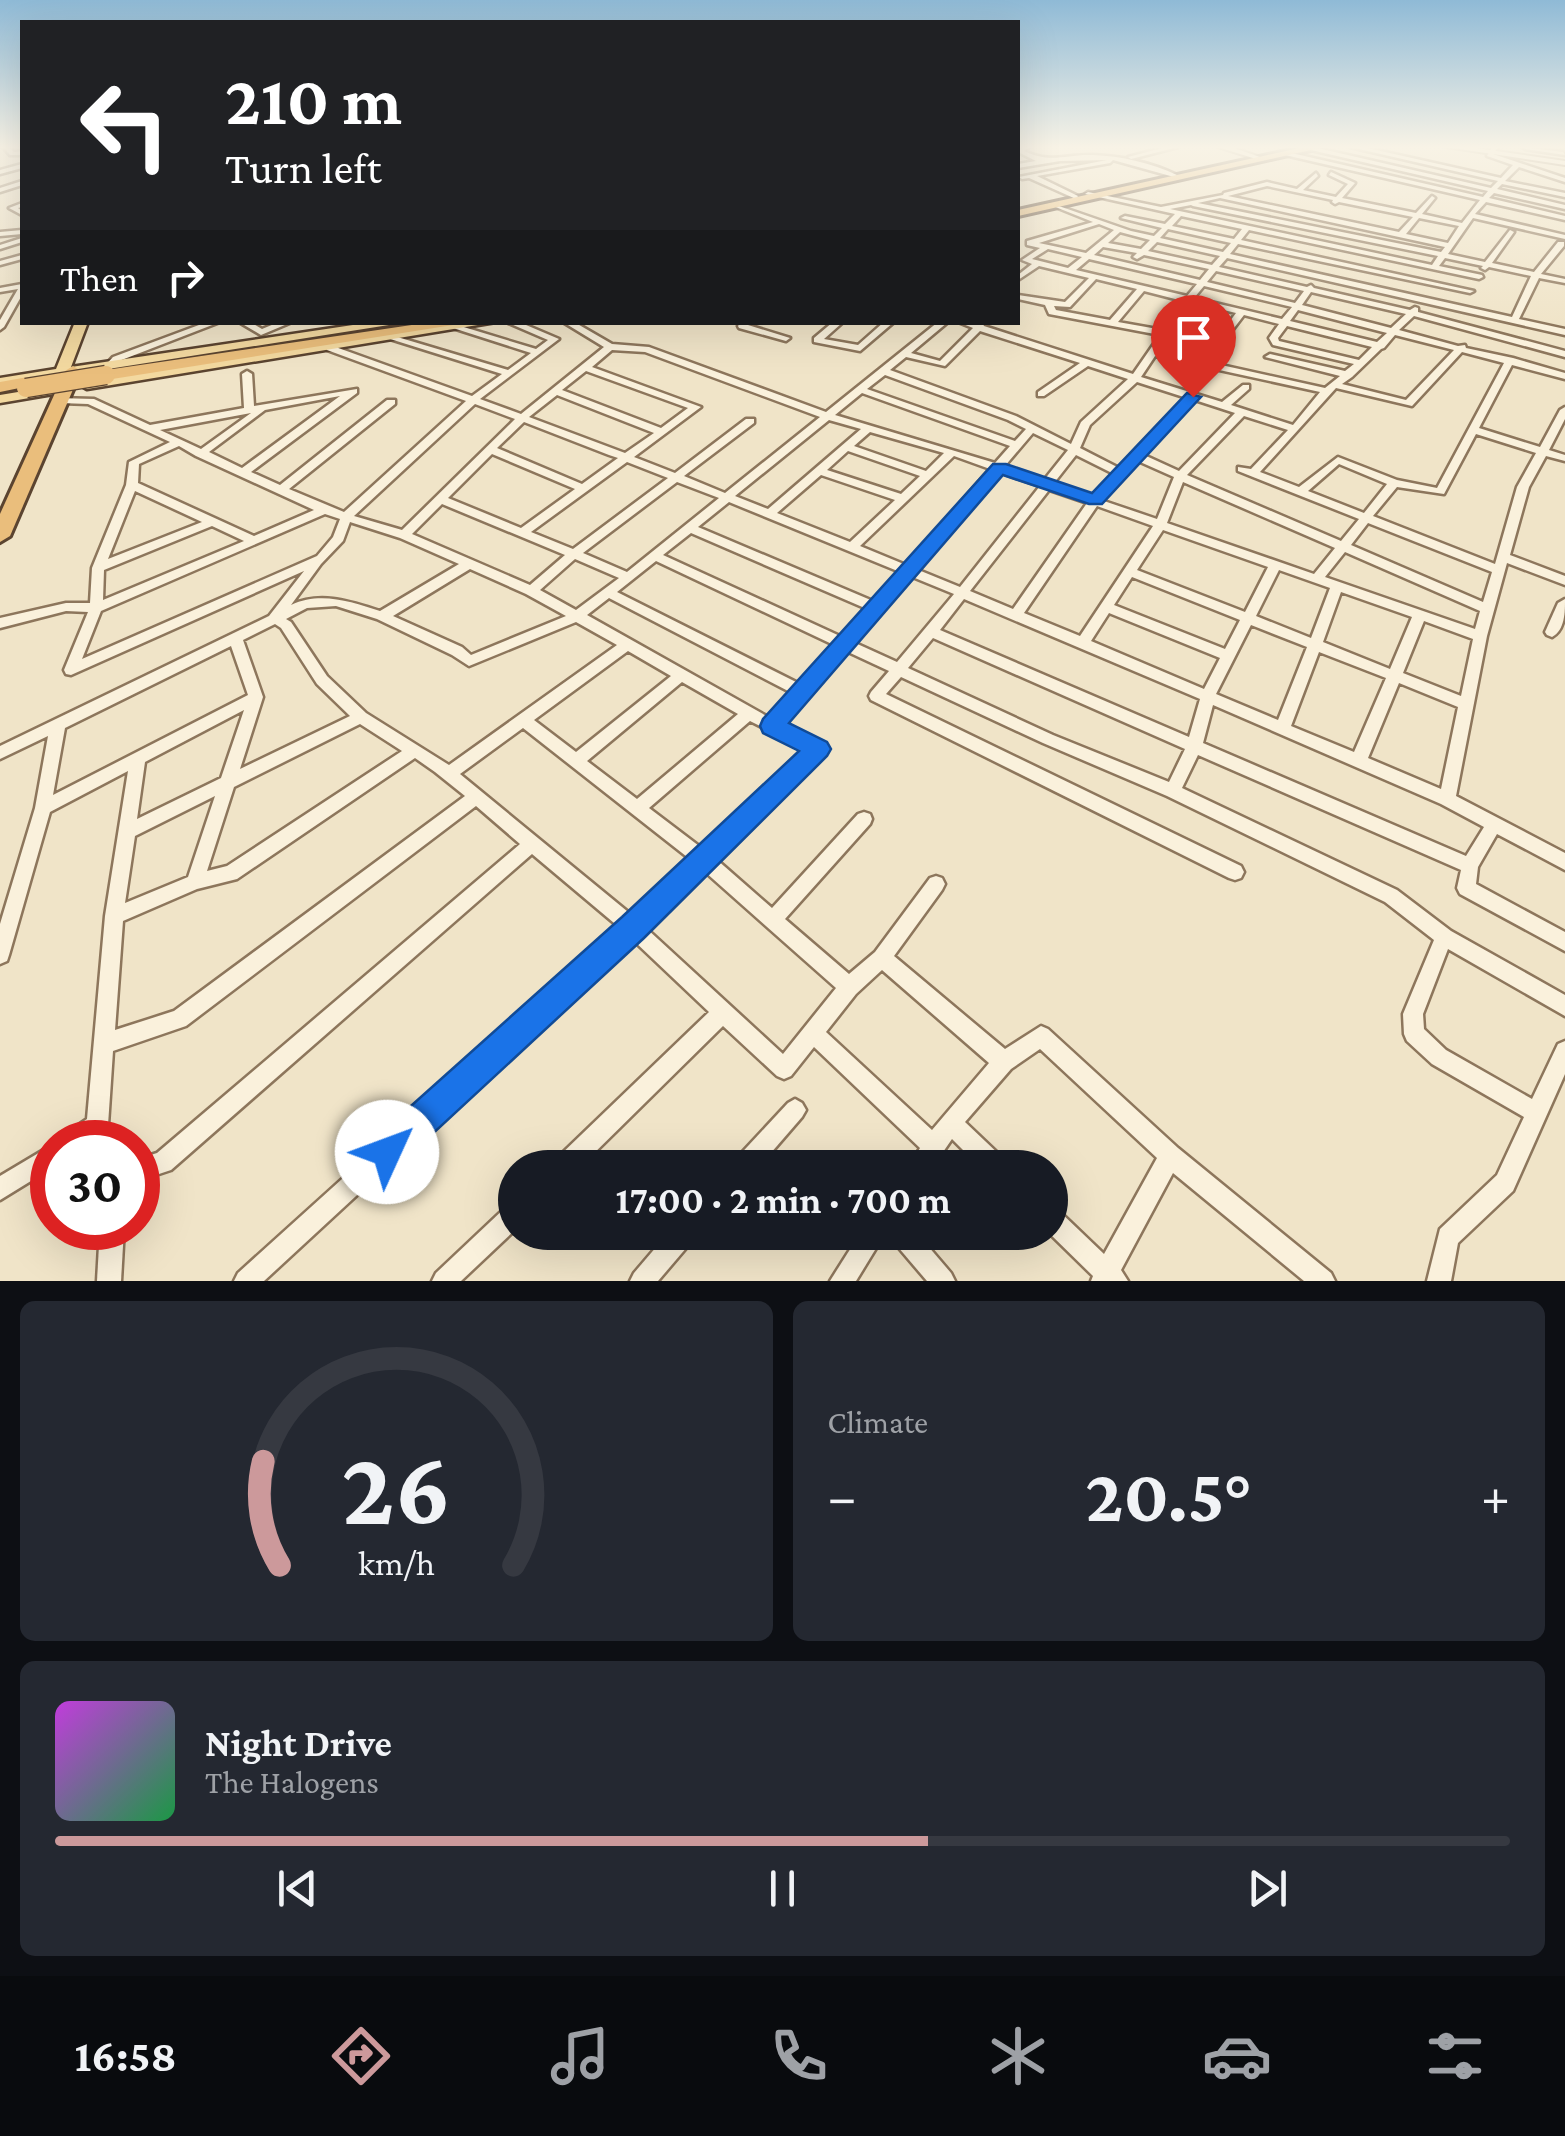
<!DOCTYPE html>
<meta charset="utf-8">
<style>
:root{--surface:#171b24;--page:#242831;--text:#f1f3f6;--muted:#9ea1a6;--line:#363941;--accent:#cc999b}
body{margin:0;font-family:"Crimson Pro",serif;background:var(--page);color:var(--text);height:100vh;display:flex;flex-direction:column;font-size:38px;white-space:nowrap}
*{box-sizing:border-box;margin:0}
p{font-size:32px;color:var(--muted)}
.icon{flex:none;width:55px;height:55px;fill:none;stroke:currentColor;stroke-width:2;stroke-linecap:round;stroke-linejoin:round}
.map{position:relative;height:1281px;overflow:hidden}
.sheet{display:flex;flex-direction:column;gap:20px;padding:20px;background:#0d0f14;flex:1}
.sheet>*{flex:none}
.top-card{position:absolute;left:20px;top:20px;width:1000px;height:305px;border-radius:0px;box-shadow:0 10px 40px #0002;background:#202124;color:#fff;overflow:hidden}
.speed{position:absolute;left:30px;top:1120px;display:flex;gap:20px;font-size:50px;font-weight:700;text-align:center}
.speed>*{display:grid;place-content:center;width:130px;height:130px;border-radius:50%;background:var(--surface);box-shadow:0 10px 40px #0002;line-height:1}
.speed .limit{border:15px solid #d22;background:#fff;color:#111}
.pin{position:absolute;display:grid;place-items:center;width:85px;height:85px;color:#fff;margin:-102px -42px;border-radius:50% 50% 50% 0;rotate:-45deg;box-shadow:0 0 10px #0007}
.pin .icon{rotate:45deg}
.me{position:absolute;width:110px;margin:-55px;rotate:47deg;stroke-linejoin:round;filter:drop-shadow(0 0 8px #0008)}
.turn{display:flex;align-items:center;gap:35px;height:210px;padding:0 40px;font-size:45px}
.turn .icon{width:130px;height:130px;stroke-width:2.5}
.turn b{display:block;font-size:70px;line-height:85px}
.then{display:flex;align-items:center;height:95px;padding:0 40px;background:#0003;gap:20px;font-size:38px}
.big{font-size:75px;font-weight:700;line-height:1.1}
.sheet .tile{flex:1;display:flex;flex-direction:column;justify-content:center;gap:15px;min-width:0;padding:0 35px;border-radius:15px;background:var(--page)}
.sheet .dial{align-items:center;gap:0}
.dial svg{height:260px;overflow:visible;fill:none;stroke:var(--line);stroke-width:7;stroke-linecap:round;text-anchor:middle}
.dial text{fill:var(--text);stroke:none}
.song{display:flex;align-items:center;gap:30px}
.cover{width:120px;height:120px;border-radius:15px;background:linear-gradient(135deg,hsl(290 70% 55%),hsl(140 70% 35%))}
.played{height:10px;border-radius:5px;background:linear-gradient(90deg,var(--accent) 60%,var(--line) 60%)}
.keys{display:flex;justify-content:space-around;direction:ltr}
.heat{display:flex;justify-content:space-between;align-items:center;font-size:55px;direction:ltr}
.sheet .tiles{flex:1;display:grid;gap:20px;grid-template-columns:1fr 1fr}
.tile:last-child{grid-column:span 2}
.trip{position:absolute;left:498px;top:1150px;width:570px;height:100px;border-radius:50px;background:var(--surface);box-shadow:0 10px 40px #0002;font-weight:700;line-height:100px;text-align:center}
.tab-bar{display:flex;height:160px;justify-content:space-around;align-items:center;background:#090b0e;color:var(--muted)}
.tab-bar .icon{width:70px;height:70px}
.tab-bar .active{color:var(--accent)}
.tab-bar b{font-size:45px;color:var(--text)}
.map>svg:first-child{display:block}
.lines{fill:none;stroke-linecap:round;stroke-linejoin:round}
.minor-casing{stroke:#8d765c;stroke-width:5}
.tertiary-casing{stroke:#8d765c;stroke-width:4}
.primary-casing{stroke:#5b4430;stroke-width:5}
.trunk-casing{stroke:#5b4430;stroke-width:6}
.minor{fill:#faf1dc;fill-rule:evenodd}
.tertiary{fill:#faf1dc;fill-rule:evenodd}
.primary{fill:#f3d9a0;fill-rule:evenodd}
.trunk{fill:#eabe7c;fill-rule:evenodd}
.trunk-bridge-casing{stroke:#5b4430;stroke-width:21;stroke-linecap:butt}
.trunk-bridge{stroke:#eabe7c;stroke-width:18}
.route{fill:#1a73e8;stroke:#114b97;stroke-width:2.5}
</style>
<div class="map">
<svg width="1565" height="1281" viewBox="0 0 1565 1281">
<rect width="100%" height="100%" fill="#f0e4c8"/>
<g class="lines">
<!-- minor casing -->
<g class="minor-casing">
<g id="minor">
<polygon points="3,147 9,147 14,152 22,151 22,155 10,155"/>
<path d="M1022 147H1029L1024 151C1052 164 1064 154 1093 155 1121 156 1152 163 1177 175L1174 177 1113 160 1110 163 1037 176 1078 196 1076 199 1029 178 1022 179 1019 177 1107 160 1060 161 1018 168V164L1036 161 1018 152Z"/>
<polygon points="1166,147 1178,147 1131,159 1128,157"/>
<path d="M1313 147 1491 188 1498 181 1350 147H1363L1501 178 1513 165 1487 156 1492 147H1498L1493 154 1565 178V182L1519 167 1505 181 1565 193V197L1502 184 1497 189 1565 205V209L1494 193 1489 198 1565 216V220L1486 202 1475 214 1565 235V239L1473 218 1448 254 1485 262 1510 230 1514 232 1492 263 1534 272 1558 242H1564V246L1541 274 1565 279V283L1539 278 1519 319 1565 329V335L1227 258 1219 267 1307 287 1311 285 1314 288 1410 310 1415 307 1418 308V312L1565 351V357L1414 316 1399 330 1458 346 1465 345 1466 348 1513 358 1565 373V379L1512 365 1479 428 1540 447 1560 410 1565 407V419L1549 450 1565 455V461L1546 456 1529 487 1510 555 1565 576V585L1507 563 1487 636 1456 796 1565 853V870L1497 834 1478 867 1476 884 1565 932V951L1460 894 1457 888 1461 870 1198 755 1182 788 1397 890 1451 931 1565 995V1016L1448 949 1423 1014 1424 1029 1446 1050 1532 1099 1558 1044 1565 1041V1074L1513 1191 1458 1243 1451 1281H1427L1440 1229 1497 1175 1524 1117 1432 1064 1407 1041 1404 1034 1403 1014 1434 940 1385 902 1167 796 1043 743 901 677 886 694 1241 866 1244 872 1241 878 1235 880 1229 878 871 700 869 696 871 692 889 671 846 651 782 724 823 745 826 749 823 753 716 859 772 908 858 814 864 812 870 814 872 819 870 824 785 919 849 974 875 952 930 878 936 876 942 878 945 884 942 890 894 956 1005 1049 1041 1026 1048 1029 1178 1148 1331 1273 1335 1281H1304L1173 1173 1121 1270 1128 1281H1091L1093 1276 1048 1232 1050 1207 1058 1210 1104 1254 1157 1158 1040 1049 1011 1069 965 1122 1005 1160 1008 1168H981L952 1139 932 1168H908L920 1148 814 1047 791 1076 784 1079 777 1076 723 1026 579 1168H552L555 1160 709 1012 633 940 264 1281H234L238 1273 620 928 532 854 171 1170 138 1181V1159L157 1153 520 844 476 806 186 1026 113 1051 108 1125C99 1145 81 1142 62 1142L65 1134 87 1119 105 916 128 771 50 812 9 955 7 961 0 964V924L35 808 48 736 0 759V746L269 616 304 571 71 675 66 674 64 670 88 612 66 611 0 628V618L66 603H90L92 568 126 485 129 462 170 442 88 404 61 403 56 400 57 398 94 399 150 425 244 408 242 374 247 371 252 374 254 406 357 389V393L251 472 280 485 387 400H395V404L289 489 344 512 466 401 327 350 325 348 330 345 472 396 502 374 387 338 394 336 508 370 531 353 453 328 457 325 536 349 548 340 506 322H519L559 339 480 399 521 414 604 347 563 322H574L612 344 649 347 826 412 938 322H948L911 353 940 361 973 328 958 322H982L984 326 1133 374 1160 335 1049 314 1045 305 1018 299V295L1065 302 1089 278 1039 266 1018 280V275L1032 264 1022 260 1040 248 1027 245V241L1093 222 1053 206V204L1131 231 1154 236 1162 228 1121 218 1125 216 1165 224 1175 214 1085 194 1088 192 1161 207 1223 195 1224 193 1267 182 1297 189 1316 173 1318 176 1303 190 1336 197 1348 184 1329 175 1331 172 1355 183 1342 198 1416 213 1432 196 1435 198 1422 214 1462 223 1480 200 1285 155 1287 152 1483 197 1488 191 1311 150ZM1267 186 1333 200 1332 202 1335 204 1339 202 1413 217 1399 232 1228 196ZM1220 198 1445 247 1441 252 1198 203ZM1191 205 1193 206 1438 256 1432 265 1170 209ZM1181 216 1242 229 1234 239 1172 226ZM1419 218 1459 226 1448 243 1406 234ZM1099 224 1114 230 1086 253 1039 243ZM1168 229 1231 243 1223 252 1160 238ZM1249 230 1479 279 1483 277 1482 275 1439 266 1445 258 1483 266 1481 268 1485 270 1489 267 1531 276 1512 317 1230 254 1238 244 1470 293 1474 291 1241 240ZM1120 232 1150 240 1141 249 1108 243ZM1157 242 1220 256 1212 265 1148 251ZM1103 247 1137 253 1133 257 1137 259 1144 255 1209 269 1200 280 1094 255ZM1048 249 1082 257 1068 268 1032 259ZM1089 259 1197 284 1187 296 1076 270ZM1216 271 1304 291 1295 303 1207 282ZM1096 279 1137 289 1110 320 1056 310 1054 306 1070 307ZM1204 286 1292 307 1282 319 1194 298ZM1144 291 1183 301 1163 330 1118 322ZM1311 292 1406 314 1391 328 1302 305ZM1191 302 1236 313 1216 340 1171 332ZM1298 310 1387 333 1377 342 1290 321ZM1244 315 1279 324 1269 338 1273 345 1354 364 1345 371 1270 354 1265 357 1340 376 1325 388 1158 351 1168 336 1221 345ZM1287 326 1372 347 1359 360 1279 341 1278 338ZM980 331 1080 363 1038 392V396H1044L1088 366 1128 379 1081 422 1071 444 1016 416 890 370 906 357 945 366ZM1395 335 1454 350 1406 400 1342 384 1352 377 1381 349 1384 348ZM612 350 645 352 820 417 725 493 684 476 754 423V419H746L675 473 634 457 701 407 592 367ZM1462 352 1504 363 1437 488 1397 480 1338 457 1299 487 1260 472 1336 388 1412 406ZM1155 356 1320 392 1293 425 1231 405 1249 389V385H1243L1222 402 1141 377ZM586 371 688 408 661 428 562 390ZM885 375 1008 420 1026 429 1015 441 867 389ZM1137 382 1187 398 1119 468 1080 448 1090 425ZM862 393 1010 446 995 463 835 415ZM557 395 654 433 625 453 529 417ZM340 396 242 468 209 452 265 410ZM1195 400 1235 413 1179 471 1144 455ZM475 404 515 419 402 530 354 516ZM251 413 201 449 160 430ZM1244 416 1288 430 1251 469 1238 467V471L1359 519 1341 541 1187 475ZM829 420 861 429 768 509 735 496ZM524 422 609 455 618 458 582 484 497 448ZM870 432 944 453 926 471 854 446ZM1033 433 1068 450 1044 480 1004 467ZM1476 434 1536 453 1517 487 1495 564 1373 516 1397 487 1444 494ZM179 446 196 456 314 510 254 536 138 483 139 464ZM848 451 920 476 901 494 827 470ZM492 454 575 489 521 528 448 498ZM1076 455 1114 474 1092 497 1054 483ZM954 456 990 469 906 565 860 546ZM1138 461 1174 477 1157 519 1101 500ZM627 462 668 478 573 549 531 532ZM1339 464 1387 484 1364 513 1308 491ZM999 472 1040 486 960 587 916 569ZM821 475 895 500 850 542 777 513ZM677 482 719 498 627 572 583 553ZM1183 482 1335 548 1314 574 1167 523ZM1049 490 1087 503 1013 609 970 591ZM135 491 202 522 108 559ZM729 502 900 572 873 601 698 527ZM442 504 565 555 530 585 412 534ZM1097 506 1153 526 1080 636 1024 613ZM325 514 340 519 333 537 317 556 82 659 101 611ZM350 522 400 538 459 564 380 611C351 602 321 591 291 605L321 564 343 541ZM1368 523 1492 572 1483 602 1351 545ZM212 526 244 541 103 600 104 570ZM1163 530 1268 567 1245 612 1137 570ZM691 533 867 609 842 637 663 555ZM1345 552 1480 611 1475 629 1325 577ZM575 559 619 578 576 610 540 590ZM656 561 834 645 800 684 617 592ZM470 569 526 594 566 616 471 655 462 647 393 616ZM1279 570 1330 588 1311 638 1256 616ZM910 576 954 594 897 662 853 642ZM1132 577 1240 620 1225 649 1114 605ZM1341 592 1412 617 1390 669 1323 642ZM609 598 792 693 770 718 587 615ZM964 599 1200 699 1189 737 940 630ZM336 606 377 619 452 655 469 666 576 622 617 645 449 765 366 713 327 676 291 622 286 619 307 608ZM1109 613 1220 658 1204 689 1091 641ZM1424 621 1473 639 1461 696 1403 673ZM275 624 281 628 317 684 350 716 240 769 263 697 243 640ZM1251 625 1307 647 1278 720 1216 694ZM933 638 1185 749 1169 782 1053 735 908 668ZM231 646 248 695 53 795 65 728ZM628 651 671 676 576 752 534 720ZM1319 652 1386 678 1354 752 1291 726ZM682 682 738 714 637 799 587 761ZM1399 683 1458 707 1441 789 1368 758ZM1213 705 1441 804 1484 827 1466 856 1203 743ZM244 710 221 778 137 819 145 762ZM750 721 807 750 703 849 649 808ZM360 724 402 751 227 866 207 871 234 787ZM523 728 691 860 633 916 460 774ZM415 758 435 772 465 796 174 1011 115 1030 123 921 197 889 237 879ZM215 796 188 877 125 903 135 836ZM704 871 836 988 783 1054 646 928ZM882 970 989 1063 932 1130 826 1032 856 994Z"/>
<polygon points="1522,147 1563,152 1565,155 1525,149"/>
<polygon points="22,164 22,168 0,174 0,170"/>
<polygon points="22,181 22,185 0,192 0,188"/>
<polygon points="22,203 22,207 18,208 22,211 22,215 9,208"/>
<polygon points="22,230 22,234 0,236 0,232"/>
<polygon points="22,238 22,242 0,249 0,245"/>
<polygon points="22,255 22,259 0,265 0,261"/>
<polygon points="22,284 22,295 4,327 0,330 0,320 18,289 0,292 0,288"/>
<polygon points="207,322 220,322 119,361 104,377 96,375 113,357"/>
<polygon points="239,322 250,322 262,329 279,322 292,322 261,335"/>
<polygon points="741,322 750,322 748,325 790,338 786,341 739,328 738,326"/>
<polygon points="833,322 842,323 824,339 858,345 884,322 894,322 860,351 814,342 814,338"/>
<path d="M1565 599C1565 612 1565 630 1552 637L1547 635 1545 632 1558 603Z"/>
<polygon points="795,1099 802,1103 806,1110 802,1117 758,1168 732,1168 735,1160 788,1103"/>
<polygon points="52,1145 52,1168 0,1200 0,1176"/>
<polygon points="515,1203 515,1230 461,1281 432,1281 436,1273 507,1206"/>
<polygon points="100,1228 124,1228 121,1281 97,1281"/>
<polygon points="669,1232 696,1232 693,1240 658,1281 630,1281 634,1273"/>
<polygon points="861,1232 886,1232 856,1281 830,1281"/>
<polygon points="889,1232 916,1232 951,1273 955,1281 927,1281 892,1240"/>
</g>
</g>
<!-- tertiary casing -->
<g class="tertiary-casing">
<g id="tertiary">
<polygon points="1218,147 1231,147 1260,157 1256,159"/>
<polygon points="1446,147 1469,147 1565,161 1565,165"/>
</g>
</g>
<!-- primary casing -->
<g class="primary-casing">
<g id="primary">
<polygon points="75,322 88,322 71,367 373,322 408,322 0,386 0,378 56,369"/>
<polygon points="462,322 496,322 87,389 80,385 87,381"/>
<polygon points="48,387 55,391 53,394 0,403 0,395"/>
</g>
</g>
<!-- trunk casing -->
<g class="trunk-casing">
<g id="trunk">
<polygon points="1304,147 1324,147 1018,216 1018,210"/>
<polygon points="432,322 472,322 106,380 98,375 106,370"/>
<polygon points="73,366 81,371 10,536 0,542 0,514 65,371"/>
<polygon points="28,377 34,379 34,385 0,392 0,382"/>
</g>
</g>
<!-- minor -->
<use href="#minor" class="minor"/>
<!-- tertiary -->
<use href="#tertiary" class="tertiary"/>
<!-- primary -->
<use href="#primary" class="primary"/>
<!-- trunk -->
<use href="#trunk" class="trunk"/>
<!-- trunk-bridge casing -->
<g class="trunk-bridge-casing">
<polyline id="trunk-bridge" points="26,388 106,375"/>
</g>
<!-- trunk-bridge -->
<use href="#trunk-bridge" class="trunk-bridge"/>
</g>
<!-- sky -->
<linearGradient id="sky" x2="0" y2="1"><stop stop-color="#8fbad6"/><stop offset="0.45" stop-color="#f8f3e6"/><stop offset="1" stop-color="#f8f3e6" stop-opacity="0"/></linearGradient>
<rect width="1565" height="327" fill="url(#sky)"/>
<!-- route -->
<polygon class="route" points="1187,393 1201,397 1102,504 1089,504 1003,475 789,723 827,742 831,749 827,756 644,938 400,1164 387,1170 374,1164 369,1152 374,1139 622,917 799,751 763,733 760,726 763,719 993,464 1006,464 1092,493"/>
</svg>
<div class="speed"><div class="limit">30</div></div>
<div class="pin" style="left:1193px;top:397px;background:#d93025"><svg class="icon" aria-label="arrive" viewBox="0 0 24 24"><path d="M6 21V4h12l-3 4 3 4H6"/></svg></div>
<svg class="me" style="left:387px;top:1152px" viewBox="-20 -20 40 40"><circle r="19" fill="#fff"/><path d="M0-13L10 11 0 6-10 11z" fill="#1a73e8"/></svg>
<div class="trip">17:00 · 2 min · 700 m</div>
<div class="top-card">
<div class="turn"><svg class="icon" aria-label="left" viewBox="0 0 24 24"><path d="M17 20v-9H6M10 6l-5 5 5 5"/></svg><div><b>210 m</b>Turn left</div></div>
<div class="then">Then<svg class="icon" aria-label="right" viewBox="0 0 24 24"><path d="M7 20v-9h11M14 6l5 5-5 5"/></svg></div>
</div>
</div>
<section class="sheet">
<div class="tiles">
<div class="tile dial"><svg viewBox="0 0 100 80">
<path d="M14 69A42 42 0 1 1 86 69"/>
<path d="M14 69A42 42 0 0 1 9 37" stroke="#cc999b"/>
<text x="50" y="56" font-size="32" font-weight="700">26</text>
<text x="50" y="72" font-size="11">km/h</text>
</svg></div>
<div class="tile"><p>Climate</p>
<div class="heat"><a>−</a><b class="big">20.5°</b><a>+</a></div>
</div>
<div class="tile">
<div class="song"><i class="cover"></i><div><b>Night Drive</b><p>The Halogens</p></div></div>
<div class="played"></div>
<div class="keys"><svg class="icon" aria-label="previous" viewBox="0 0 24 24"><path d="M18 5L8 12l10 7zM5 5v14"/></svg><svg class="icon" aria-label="pause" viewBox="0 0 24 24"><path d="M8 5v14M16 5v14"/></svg><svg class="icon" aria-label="next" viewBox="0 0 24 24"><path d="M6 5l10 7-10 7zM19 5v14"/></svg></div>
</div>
</div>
</section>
<nav class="tab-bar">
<b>16:58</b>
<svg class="icon active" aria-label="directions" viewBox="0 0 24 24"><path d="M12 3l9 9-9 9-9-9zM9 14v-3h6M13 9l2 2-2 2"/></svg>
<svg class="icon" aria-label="music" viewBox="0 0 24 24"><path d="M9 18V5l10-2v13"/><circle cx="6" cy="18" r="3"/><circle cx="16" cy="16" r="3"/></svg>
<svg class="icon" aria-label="phone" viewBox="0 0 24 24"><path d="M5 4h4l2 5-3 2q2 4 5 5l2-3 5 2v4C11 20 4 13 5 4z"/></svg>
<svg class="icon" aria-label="climate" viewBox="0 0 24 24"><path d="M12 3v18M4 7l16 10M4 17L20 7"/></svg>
<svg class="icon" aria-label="car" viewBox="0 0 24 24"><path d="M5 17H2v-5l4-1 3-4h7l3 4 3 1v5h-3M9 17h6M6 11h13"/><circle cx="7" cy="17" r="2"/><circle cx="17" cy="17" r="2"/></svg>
<svg class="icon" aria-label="filters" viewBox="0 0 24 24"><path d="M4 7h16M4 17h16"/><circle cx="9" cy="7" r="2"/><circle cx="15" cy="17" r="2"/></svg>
</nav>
